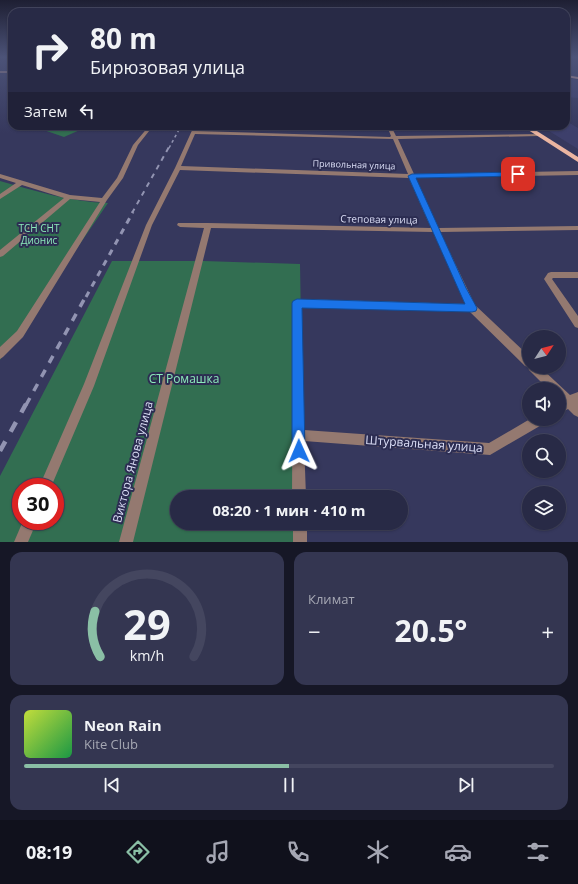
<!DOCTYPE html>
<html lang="ru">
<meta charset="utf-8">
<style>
:root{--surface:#282a46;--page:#343651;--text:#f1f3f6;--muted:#a5a7b3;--line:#44465f;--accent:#8abfa5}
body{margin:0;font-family:"Open Sans",sans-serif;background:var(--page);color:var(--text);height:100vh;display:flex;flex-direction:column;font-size:15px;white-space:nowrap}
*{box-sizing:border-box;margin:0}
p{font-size:13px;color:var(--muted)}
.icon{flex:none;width:22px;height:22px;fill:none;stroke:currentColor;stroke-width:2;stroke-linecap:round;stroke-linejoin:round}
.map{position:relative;height:542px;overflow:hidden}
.details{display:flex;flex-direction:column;gap:10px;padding:10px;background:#161726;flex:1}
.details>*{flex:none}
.guide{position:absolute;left:8px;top:8px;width:562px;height:122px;border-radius:12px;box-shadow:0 1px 3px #0004,0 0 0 1px var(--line);background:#282a46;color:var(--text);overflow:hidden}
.needle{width:26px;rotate:54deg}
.controls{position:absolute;left:522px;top:330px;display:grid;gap:8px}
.controls a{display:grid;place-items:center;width:44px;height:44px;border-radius:50%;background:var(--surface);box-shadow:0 1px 3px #0004,0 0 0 1px var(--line);font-size:20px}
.speed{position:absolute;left:12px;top:478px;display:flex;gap:8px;font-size:20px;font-weight:700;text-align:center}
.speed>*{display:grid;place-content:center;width:52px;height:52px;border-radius:50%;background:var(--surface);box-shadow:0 1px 3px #0004,0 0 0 1px var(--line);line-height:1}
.speed .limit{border:6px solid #d22;background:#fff;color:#111}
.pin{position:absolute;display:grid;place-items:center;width:34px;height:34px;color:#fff;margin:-17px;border-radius:8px;box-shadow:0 2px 6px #0006}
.me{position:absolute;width:44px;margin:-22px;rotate:359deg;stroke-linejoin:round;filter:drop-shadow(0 0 3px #0008)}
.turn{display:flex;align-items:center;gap:14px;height:84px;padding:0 16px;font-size:18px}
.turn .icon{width:52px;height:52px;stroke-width:2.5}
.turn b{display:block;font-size:28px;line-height:34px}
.then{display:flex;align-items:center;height:38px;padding:0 16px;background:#0003;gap:8px;font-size:15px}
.big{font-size:30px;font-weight:700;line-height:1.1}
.details .tile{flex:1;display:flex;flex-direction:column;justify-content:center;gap:6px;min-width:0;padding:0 14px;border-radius:12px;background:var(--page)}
.details .dial{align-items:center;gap:0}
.dial svg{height:104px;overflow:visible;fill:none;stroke:var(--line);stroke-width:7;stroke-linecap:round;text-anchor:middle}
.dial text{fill:var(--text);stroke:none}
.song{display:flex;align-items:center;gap:12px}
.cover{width:48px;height:48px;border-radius:6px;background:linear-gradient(135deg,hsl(70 70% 55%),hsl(140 70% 35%))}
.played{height:4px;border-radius:2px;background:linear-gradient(90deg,var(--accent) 50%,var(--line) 50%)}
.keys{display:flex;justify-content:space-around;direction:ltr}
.heat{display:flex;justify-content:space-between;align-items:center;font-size:22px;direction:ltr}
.details .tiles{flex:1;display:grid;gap:10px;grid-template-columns:1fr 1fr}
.tile:last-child{grid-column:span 2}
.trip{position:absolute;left:170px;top:490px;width:238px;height:40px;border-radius:20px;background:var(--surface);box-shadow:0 1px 3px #0004,0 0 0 1px var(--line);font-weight:700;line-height:40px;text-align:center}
.tabs{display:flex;height:64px;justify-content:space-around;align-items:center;background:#10111c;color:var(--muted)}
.tabs .icon{width:28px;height:28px}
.tabs .selected{color:var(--accent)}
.tabs b{font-size:18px;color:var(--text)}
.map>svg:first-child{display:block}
.built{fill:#3d3f6b}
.green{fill:#326e51;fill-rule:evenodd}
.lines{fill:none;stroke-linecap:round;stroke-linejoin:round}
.minor{fill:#947970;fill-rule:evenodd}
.secondary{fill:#c69b8c;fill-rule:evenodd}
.primary{fill:#ebb5a1;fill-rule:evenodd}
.rail-far4{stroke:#9294b2;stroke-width:1.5;stroke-dasharray:3 3;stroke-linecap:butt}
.rail-far3{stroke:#9294b2;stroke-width:2;stroke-dasharray:5 5;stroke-linecap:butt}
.rail-far2{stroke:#9294b2;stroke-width:3;stroke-dasharray:6 6;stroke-linecap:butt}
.rail-far1{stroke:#9294b2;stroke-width:3.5;stroke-dasharray:8 8;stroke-linecap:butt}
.rail{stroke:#9294b2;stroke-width:4.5;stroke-dasharray:11 11;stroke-linecap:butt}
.route{fill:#1a73e8;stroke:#114b97}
.labels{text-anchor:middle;stroke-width:4;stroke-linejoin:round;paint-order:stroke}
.far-street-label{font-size:9px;fill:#dbdef6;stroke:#2c2d52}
.street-label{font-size:10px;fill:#dbdef6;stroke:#2c2d52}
.park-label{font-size:10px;fill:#8ce9ba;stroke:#2c2d52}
.near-park-label{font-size:12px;fill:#8ce9ba;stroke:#2c2d52}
.near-street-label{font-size:12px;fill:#dbdef6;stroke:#2c2d52}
</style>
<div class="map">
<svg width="578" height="542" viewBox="0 0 578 542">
<rect width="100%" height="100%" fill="#36385d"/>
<!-- built -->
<g class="built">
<polygon points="566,78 578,80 578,98 566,97"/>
<polygon points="566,121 578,128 578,149 541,126 566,126"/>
</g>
<!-- green -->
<g class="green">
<polygon points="32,126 89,126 64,137"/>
<path d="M0 181C35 191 71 202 108 203L0 360Z"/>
<path d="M112 261H204L300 264 304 497H177V523H304L305 542H0V476ZM21 487H55V521H21Z"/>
</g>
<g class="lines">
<!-- minor -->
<g class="minor">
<polygon points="149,126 153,126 138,145 123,178 107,200 23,337 3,357 0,359 0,347 17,331 100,202 70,199 3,256 0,257 0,250 64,198 22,185 0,199 0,194 16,183 0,178 0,174 70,195 102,198 117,178 133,145"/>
<path d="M194 126H198L196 131 390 137 391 136 387 126H391L396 136 541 134V136H539L398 139 414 174 578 171V175L415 178 438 228 578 226V230L440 232 475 305 529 356V367H540L570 395 578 392V417L574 415 568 409 559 414V402L560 401 559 400V389H548L529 370 528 367 525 366 470 312 301 307 304 430 489 443 530 419H547L545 423 490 455 304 441 306 497H292L293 303 294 301 297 299 466 304 433 232 211 228 133 542H119L204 228 180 227 177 225 178 223H208L431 228 409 178 180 170 152 225 94 386 51 487H39L84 384 146 225 175 168ZM195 134 393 139 408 174 181 166Z"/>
<polygon points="551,272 578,272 578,278 553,278 552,279 578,316 578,328 575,327 544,279 548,273"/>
<polygon points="23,521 37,521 28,542 14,542"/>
<rect x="293" y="523" width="14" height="19"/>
</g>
<!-- secondary -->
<rect class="secondary" x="0" y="71" width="12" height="2"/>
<!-- primary -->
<g class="primary">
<polygon points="566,75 578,77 578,79 566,77"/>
<polygon points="522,126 529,126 578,157 578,162"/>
</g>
<!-- rail-far4 -->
<polyline class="rail-far4" points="169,148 181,126"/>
<!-- rail-far3 -->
<polyline class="rail-far3" points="132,213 169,147"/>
<!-- rail-far2 -->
<polyline class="rail-far2" points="86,297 133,212"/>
<!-- rail-far1 -->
<polyline class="rail-far1" points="26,405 86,296"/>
<!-- rail -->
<polyline class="rail" points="0,451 26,404"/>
</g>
<!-- sky -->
<linearGradient id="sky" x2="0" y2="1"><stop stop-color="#1e1f33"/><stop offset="0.43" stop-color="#4c5378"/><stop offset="1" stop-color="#4c5378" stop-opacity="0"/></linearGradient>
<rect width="578" height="133" fill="url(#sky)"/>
<!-- route -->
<polygon class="route" points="518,172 521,174 520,176 416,178 466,288 477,308 476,311 472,312 302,308 305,451 303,456 299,458 294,456 292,451 292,303 293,301 297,299 465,304 408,176 412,174"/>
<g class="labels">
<!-- far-street labels -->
<g class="far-street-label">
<text transform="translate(354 165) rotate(2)" y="3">Привольная улица</text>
</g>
<!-- street labels -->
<g class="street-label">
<text transform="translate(379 219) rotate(1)" y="4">Степовая улица</text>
</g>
<!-- park labels -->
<g class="park-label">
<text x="39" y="232">ТСН СНТ<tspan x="39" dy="12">Дионис</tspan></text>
</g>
<!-- near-park labels -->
<g class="near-park-label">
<text x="184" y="383">СТ Ромашка</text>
</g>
<!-- near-street labels -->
<g class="near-street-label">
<text transform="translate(424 444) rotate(4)" y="4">Штурвальная улица</text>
<text transform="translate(133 462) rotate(-75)" y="4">Виктора Янова улица</text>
</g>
</g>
</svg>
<div class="controls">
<a><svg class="needle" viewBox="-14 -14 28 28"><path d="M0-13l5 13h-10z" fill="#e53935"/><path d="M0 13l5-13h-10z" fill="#a5a7b3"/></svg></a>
<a><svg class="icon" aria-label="sound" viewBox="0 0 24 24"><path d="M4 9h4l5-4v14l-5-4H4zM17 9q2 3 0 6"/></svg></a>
<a><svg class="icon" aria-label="search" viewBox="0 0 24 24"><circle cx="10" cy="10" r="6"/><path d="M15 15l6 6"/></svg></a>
<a><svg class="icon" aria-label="layers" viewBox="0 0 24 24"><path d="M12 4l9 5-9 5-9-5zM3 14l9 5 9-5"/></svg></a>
</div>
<div class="speed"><div class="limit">30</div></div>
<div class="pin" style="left:518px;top:174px;background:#d93025"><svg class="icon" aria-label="arrive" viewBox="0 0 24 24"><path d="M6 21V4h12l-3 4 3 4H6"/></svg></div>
<svg class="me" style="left:299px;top:451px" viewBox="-20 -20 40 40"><path d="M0-17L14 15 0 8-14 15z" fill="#1a73e8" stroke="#fff" stroke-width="4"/></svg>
<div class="trip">08:20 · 1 мин · 410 m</div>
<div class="guide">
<div class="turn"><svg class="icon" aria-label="right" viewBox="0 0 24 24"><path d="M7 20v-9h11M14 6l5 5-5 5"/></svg><div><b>80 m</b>Бирюзовая улица</div></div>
<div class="then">Затем<svg class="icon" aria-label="left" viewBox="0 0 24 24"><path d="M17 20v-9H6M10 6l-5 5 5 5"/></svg></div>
</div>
</div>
<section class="details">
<div class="tiles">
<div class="tile dial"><svg viewBox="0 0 100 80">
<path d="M14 69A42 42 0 1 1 86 69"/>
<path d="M14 69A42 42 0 0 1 10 34" stroke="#8abfa5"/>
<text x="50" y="56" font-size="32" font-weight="700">29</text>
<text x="50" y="72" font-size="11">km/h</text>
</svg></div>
<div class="tile"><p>Климат</p>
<div class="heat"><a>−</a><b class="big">20.5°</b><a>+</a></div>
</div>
<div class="tile">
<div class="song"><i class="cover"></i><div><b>Neon Rain</b><p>Kite Club</p></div></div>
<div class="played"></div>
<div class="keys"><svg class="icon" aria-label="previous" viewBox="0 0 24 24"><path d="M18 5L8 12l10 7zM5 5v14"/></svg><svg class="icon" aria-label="pause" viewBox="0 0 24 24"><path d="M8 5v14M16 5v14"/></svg><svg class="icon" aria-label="next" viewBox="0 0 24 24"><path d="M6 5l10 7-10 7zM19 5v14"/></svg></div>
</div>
</div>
</section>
<nav class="tabs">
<b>08:19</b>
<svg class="icon selected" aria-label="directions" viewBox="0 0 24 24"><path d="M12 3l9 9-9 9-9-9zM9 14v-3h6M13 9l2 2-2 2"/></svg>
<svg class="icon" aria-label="music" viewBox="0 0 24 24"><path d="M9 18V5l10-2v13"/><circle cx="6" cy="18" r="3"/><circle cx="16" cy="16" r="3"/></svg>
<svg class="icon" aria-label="phone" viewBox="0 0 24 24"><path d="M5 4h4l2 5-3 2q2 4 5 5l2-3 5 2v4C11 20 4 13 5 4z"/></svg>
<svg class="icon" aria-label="climate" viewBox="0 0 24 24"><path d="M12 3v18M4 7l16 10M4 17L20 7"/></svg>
<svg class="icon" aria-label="car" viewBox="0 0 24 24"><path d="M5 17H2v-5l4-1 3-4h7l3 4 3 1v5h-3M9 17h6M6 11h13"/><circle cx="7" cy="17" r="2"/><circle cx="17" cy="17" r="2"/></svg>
<svg class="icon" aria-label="filters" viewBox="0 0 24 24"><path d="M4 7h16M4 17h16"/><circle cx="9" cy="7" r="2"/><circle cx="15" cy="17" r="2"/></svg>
</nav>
